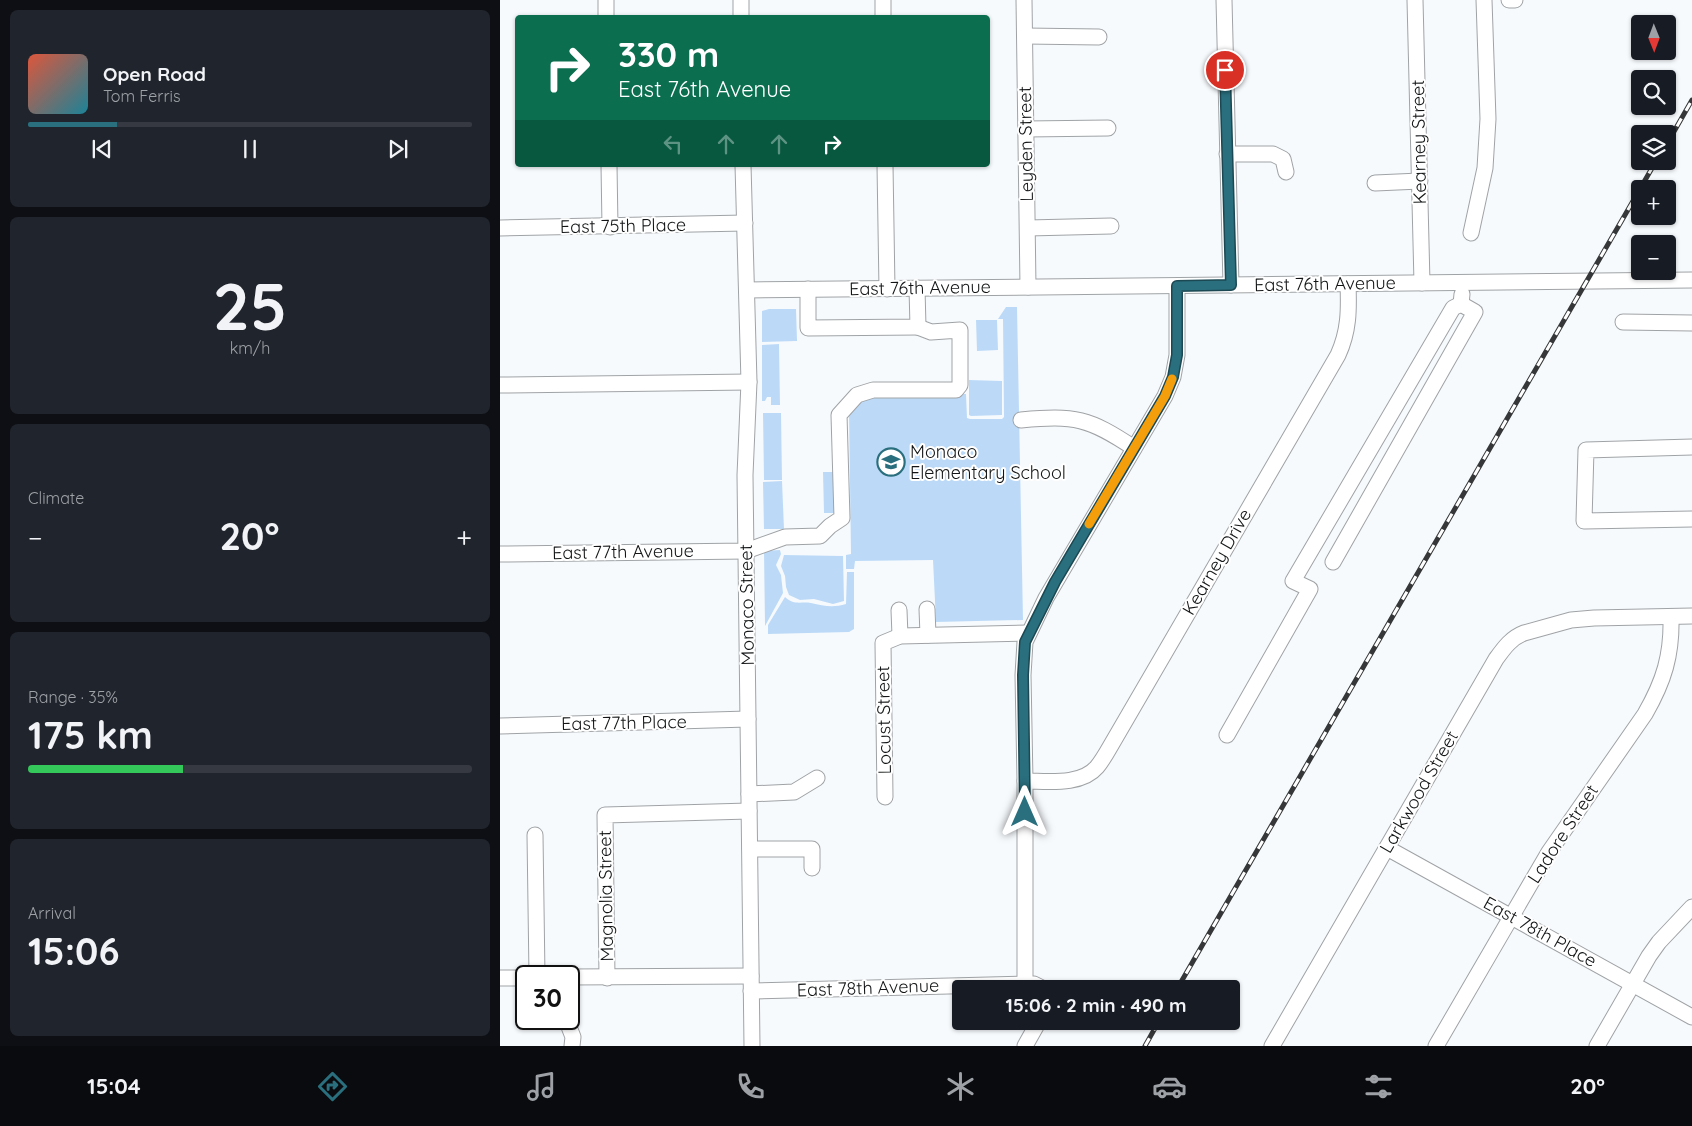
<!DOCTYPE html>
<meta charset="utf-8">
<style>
:root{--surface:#171b24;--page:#20242c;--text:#f1f3f6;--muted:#9ea1a6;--line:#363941;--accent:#2a6f7e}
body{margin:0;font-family:Quicksand,sans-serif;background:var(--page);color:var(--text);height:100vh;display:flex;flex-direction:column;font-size:19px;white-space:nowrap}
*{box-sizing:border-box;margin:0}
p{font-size:16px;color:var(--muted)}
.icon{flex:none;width:28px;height:28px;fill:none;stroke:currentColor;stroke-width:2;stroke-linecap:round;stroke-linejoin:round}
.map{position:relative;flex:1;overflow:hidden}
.drawer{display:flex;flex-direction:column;gap:10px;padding:10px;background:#0d0f14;width:500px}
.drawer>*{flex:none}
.guide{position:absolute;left:15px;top:15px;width:475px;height:152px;border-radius:5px;box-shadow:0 1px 4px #0004;background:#0b6e4f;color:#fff;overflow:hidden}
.needle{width:32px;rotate:179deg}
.controls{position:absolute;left:1131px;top:15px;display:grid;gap:10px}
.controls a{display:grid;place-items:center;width:45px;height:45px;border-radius:5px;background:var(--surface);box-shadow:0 1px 4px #0004;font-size:25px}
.speed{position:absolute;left:15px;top:965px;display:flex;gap:10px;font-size:25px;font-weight:700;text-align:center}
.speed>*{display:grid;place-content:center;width:65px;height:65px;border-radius:50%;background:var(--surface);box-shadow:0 1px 4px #0004;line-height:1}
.speed .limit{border:2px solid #111;border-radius:8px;background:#fff;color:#111}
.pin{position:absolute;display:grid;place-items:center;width:42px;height:42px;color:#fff;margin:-21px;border:2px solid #fff;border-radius:50%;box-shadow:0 1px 5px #0007}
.me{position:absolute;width:55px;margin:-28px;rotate:0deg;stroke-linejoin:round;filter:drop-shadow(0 0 4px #0008)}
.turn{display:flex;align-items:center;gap:18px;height:105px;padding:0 20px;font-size:22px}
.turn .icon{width:65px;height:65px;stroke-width:2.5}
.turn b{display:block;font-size:35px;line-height:42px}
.lanes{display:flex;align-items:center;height:48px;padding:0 20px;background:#0003;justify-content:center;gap:25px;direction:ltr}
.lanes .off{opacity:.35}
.big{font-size:38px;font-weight:700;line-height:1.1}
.drawer .widget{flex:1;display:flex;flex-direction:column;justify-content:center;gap:8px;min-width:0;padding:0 18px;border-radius:8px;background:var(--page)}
.drawer .dial{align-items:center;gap:0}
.dial b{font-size:65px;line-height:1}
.song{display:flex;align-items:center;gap:15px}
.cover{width:60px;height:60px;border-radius:8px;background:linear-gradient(135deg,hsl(10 70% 55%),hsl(190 70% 35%))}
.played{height:5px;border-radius:2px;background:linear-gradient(90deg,var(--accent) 20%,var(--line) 20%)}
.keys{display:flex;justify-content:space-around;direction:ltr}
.heat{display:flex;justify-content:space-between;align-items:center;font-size:28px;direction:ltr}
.charge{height:8px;border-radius:4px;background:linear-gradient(90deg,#34c759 35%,var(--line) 0)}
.trip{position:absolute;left:452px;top:980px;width:288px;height:50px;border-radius:5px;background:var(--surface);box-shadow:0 1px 4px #0004;font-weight:700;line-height:50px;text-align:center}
.tabs{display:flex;height:80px;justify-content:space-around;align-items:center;background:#090b0e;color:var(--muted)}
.tabs .icon{width:35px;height:35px}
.tabs .active{color:var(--accent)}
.tabs b{font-size:22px;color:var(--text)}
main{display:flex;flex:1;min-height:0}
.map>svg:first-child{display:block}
.green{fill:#bcdaf7}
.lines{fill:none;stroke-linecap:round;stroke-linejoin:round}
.minor-casing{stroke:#a0a3a6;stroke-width:17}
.minor{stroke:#fff;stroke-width:15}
.rail-casing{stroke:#353738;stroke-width:5}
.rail{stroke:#fff;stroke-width:3;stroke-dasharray:9;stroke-linecap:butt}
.route-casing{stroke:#1b4852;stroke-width:12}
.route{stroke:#2a6f7e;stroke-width:9}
.slow{stroke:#f59e0b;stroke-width:9}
.labels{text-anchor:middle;stroke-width:4;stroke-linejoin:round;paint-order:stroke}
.street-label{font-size:18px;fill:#121415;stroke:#fff}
.poi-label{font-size:18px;fill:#121415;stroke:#fff;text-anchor:start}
</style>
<main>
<section class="drawer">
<div class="widget">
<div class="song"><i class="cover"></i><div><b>Open Road</b><p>Tom Ferris</p></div></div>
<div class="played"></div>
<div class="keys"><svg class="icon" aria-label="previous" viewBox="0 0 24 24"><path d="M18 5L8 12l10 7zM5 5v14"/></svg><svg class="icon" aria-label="pause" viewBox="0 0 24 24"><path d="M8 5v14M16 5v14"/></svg><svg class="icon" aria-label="next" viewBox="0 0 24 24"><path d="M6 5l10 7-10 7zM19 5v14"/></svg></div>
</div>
<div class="widget dial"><b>25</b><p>km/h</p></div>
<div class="widget"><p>Climate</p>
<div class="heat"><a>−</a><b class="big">20°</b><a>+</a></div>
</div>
<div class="widget"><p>Range · 35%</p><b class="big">175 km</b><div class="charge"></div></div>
<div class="widget"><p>Arrival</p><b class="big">15:06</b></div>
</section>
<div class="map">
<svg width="1192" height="1046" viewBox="0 0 1192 1046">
<rect width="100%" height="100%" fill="#f7fafd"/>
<!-- green -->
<g class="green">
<polygon points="506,307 517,307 523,620 436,622 433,560 355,561 354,569 346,569 346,555 351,554 349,411 358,399 379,392 466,394 467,418 470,419 502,419 504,417 503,319 498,319"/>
<polygon points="269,309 296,309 297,341 262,342 262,311"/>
<polygon points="476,320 497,320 498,350 477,351"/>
<polygon points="279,344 280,405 271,405 271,397 267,397 265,401 262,401 262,345"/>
<polygon points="469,380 502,381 502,415 471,416 469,415"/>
<polygon points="263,413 281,413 282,480 264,480"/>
<polygon points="323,472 338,472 339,513 324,513"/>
<polygon points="282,481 284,529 264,529 263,482"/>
<polygon points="280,550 281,554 276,565 281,575 283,593 265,626 264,551"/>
<polygon points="284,555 343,556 344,601 333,604 314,599 300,600 289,595 286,587 285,576 281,566"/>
<path d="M347 572H354V629L349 632 268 634V625L285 597C295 606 301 601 311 603 324 606 333 608 346 604Z"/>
</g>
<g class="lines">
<!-- minor casing -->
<g class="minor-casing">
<g id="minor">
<polyline points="106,0 106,18"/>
<polyline points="241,0 241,18"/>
<polyline points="383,0 383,18"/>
<polyline points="524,0 528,287"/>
<polyline points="724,0 731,285"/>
<polyline points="915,0 922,283"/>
<polyline points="1009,0 1015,0"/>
<polyline points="525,36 599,37"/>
<polyline points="526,129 608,128"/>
<polyline points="727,154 773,154 783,159 786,172"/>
<polyline points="109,165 110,227"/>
<polyline points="243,165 249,382 245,475 252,1046"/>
<polyline points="385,165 387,289"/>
<polyline points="875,183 920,181"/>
<polyline points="0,228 245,223"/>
<polyline points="528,228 611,226"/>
<polyline points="971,233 985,168 988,119 984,0"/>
<polyline points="308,289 308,328 418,327 417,288"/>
<polyline points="247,290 1192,280"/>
<polyline points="1123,322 1192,323"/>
<polyline points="0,385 249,382"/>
<path d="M521 420C575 415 589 418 634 448"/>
<polyline points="1192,447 1086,450 1084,521 1192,519"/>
<polyline points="0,554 246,551 285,537 320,536 330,526 342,518 339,415 357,395 373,390 456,390 460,385 460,330 431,332 418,327"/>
<polyline points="833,562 975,312 961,304 962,294"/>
<polyline points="427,609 428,635"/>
<polyline points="399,610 400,636"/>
<polyline points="0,726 248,719"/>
<polyline points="727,735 810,589 793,581 953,308 961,304"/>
<path d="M525 781C547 781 581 786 597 767 602 761 606 754 610 747L838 355C849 331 849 310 848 284"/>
<polyline points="249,794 294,792 317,778"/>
<polyline points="385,797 383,643 400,636 528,633"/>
<polyline points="35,835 37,976"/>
<polyline points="887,848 1192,1017"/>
<polyline points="250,849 312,849 312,868"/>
<polyline points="69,977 251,976"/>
<polyline points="0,978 26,978"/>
<polyline points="107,978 105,815 249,811"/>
<polyline points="525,984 525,781 523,675 525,642 546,598 665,396 673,377 677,355 677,286"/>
<polyline points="251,991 525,984 534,984 544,989"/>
<polyline points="66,1019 73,1037 72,1046"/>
<polyline points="525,1046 539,1021"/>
<path d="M772 1046 996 659C1004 648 1011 638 1024 633L1071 620 1094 618 1192 616"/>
<path d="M936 1046 1049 852 1145 714C1164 681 1172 655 1171 617"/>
<polyline points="1097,1046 1149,956 1159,942 1192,907"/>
</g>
</g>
<!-- minor -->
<use href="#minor" class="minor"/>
<!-- rail casing -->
<g class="rail-casing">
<g id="rail">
<polyline points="1168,142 1192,100"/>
<polyline points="1140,189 1156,161"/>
<polyline points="677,989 1140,189"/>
<polyline points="645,1046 659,1021"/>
</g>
</g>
<!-- rail -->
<use href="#rail" class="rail"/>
</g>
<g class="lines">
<!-- route casing -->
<g class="route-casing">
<polyline id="route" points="525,812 523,675 525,642 555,582 665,396 673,377 677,355 677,286 731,285 725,70"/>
</g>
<!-- route -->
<use href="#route" class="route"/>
<!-- slow -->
<polyline class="slow" points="589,524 665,396 672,379"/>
</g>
<!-- icons -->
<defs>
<g id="school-ring" transform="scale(1.4375)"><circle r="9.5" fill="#fff" stroke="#2a6f7e" stroke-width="1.5"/><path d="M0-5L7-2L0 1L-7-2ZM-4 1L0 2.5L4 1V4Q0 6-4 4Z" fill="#2a6f7e"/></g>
</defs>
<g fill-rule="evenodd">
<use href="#school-ring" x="391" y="462"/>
</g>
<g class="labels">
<!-- street labels -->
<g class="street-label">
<text transform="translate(919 142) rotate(-91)" y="6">Kearney Street</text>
<text transform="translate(526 144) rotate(-91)" y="6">Leyden Street</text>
<text transform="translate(123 226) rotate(-1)" y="6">East 75th Place</text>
<text transform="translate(825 284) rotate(-1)" y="6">East 76th Avenue</text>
<text transform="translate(420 288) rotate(-1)" y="6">East 76th Avenue</text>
<text transform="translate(123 552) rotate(-1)" y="6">East 77th Avenue</text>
<text transform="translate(717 562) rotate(-60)" y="6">Kearney Drive</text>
<text transform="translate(247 605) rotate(-91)" y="6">Monaco Street</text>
<text transform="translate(384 720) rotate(-91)" y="6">Locust Street</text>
<text transform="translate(124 723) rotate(-1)" y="6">East 77th Place</text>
<text transform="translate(919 792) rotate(-60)" y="6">Larkwood Street</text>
<text transform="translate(1063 834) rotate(-57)" y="6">Ladore Street</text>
<text transform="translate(106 896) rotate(-91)" y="6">Magnolia Street</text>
<text transform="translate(1040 932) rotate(29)" y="6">East 78th Place</text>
<text transform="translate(368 988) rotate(-2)" y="6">East 78th Avenue</text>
</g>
<!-- poi labels -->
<g class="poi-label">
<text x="410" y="458">Monaco<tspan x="410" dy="21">Elementary School</tspan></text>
</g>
</g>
</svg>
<div class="controls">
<a><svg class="needle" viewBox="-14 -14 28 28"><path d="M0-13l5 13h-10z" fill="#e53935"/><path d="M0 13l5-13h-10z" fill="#9ea1a6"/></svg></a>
<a><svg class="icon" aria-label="search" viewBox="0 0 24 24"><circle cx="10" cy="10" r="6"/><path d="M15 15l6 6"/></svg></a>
<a><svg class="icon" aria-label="layers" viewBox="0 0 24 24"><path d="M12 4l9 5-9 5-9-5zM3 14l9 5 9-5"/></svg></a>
<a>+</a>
<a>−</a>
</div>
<div class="speed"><div class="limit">30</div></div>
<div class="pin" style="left:725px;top:70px;background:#d93025"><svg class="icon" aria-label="arrive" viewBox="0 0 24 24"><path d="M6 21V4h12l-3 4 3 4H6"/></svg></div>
<svg class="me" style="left:525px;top:812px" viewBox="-20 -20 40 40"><path d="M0-17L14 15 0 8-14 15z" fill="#2a6f7e" stroke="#fff" stroke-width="4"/></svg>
<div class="trip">15:06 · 2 min · 490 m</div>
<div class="guide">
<div class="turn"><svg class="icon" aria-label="right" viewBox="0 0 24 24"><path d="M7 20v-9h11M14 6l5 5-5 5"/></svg><div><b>330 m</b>East 76th Avenue</div></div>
<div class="lanes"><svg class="icon off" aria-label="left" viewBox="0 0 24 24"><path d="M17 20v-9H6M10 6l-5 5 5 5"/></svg><svg class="icon off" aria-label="ahead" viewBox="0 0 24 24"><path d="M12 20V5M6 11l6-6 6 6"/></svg><svg class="icon off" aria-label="ahead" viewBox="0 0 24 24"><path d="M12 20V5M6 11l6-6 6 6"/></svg><svg class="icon" aria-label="right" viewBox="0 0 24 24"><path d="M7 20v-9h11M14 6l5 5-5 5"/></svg></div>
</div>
</div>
</main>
<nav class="tabs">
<b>15:04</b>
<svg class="icon active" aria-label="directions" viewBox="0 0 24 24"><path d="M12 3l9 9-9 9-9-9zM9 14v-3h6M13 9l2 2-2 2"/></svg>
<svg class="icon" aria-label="music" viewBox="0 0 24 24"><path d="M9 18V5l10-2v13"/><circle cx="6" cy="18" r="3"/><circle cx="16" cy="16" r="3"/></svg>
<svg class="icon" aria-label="phone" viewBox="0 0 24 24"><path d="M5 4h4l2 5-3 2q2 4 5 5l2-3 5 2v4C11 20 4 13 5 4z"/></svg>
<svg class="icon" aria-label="climate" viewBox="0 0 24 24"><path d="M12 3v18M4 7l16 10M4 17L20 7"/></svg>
<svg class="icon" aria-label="car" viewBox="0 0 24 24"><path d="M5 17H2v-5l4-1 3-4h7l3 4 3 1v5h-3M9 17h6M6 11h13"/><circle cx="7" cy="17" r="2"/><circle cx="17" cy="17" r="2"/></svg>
<svg class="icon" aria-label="filters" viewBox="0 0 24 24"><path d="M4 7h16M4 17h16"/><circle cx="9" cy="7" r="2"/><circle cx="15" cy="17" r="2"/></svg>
<b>20°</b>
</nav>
